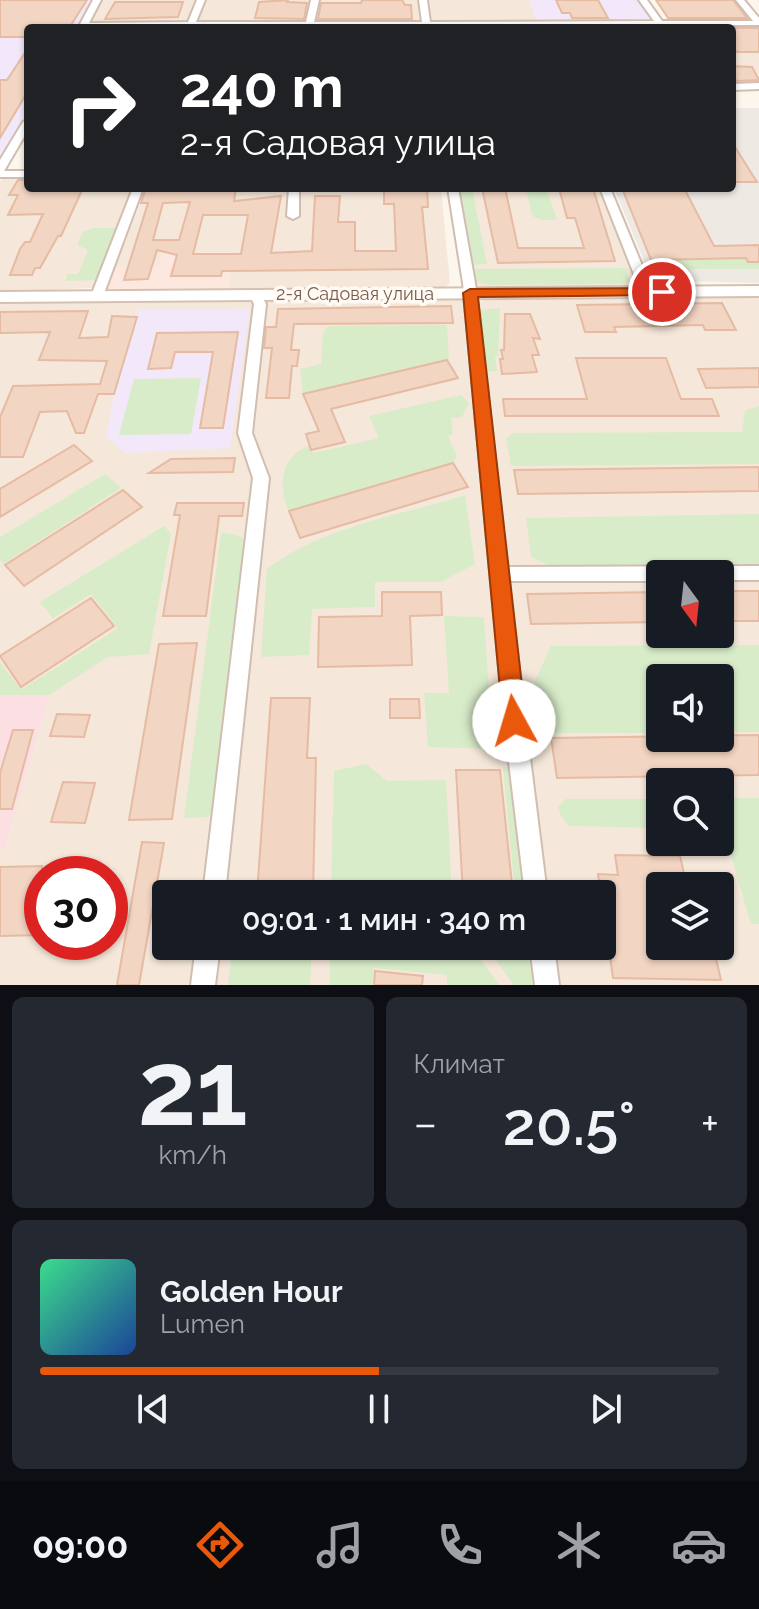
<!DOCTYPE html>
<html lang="ru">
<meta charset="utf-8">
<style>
:root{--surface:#171b24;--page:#242831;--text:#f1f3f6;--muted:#9ea1a6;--line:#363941;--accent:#ea580c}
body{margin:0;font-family:Raleway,sans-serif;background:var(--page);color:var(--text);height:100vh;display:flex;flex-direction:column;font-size:30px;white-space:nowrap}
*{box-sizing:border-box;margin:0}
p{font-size:26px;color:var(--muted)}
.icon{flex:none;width:44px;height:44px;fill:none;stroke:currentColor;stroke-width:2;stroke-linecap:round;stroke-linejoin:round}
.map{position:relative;height:985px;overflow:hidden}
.panel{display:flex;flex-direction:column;gap:12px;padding:12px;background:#0d0f14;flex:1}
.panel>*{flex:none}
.top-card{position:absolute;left:24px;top:24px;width:712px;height:168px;border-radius:8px;box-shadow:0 2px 6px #0004;background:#202124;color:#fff;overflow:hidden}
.needle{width:52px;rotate:165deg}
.tools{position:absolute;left:646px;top:560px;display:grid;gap:16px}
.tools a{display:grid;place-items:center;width:88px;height:88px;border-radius:8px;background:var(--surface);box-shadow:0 2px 6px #0004;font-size:40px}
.speed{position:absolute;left:24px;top:856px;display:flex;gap:16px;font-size:40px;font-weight:700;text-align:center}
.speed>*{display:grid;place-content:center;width:104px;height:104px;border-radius:50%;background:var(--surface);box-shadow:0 2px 6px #0004;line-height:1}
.speed .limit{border:12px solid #d22;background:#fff;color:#111}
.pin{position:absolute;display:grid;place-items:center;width:68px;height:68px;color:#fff;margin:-34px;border:4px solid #fff;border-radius:50%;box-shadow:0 2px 8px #0007}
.me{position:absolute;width:88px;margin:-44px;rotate:354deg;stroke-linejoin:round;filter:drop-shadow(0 0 6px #0008)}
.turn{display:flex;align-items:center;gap:28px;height:168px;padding:0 24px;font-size:36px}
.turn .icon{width:104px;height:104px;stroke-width:2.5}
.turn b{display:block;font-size:56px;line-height:68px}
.big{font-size:60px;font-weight:600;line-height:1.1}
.panel .card{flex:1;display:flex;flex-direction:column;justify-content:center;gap:12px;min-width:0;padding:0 28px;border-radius:12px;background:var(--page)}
.panel .dial{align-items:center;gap:0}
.dial b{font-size:104px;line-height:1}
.song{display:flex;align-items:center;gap:24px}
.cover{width:96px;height:96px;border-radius:12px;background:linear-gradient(135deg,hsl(150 70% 55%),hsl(220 70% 35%))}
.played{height:8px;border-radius:4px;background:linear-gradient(90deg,var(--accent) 50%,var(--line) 50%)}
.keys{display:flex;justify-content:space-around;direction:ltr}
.heat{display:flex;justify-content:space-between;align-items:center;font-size:44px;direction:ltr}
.panel .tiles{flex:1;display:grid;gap:12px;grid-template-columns:1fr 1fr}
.card:last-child{grid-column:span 2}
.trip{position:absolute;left:152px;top:880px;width:464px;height:80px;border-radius:8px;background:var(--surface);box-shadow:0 2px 6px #0004;font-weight:600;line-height:80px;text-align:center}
.dock{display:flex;height:128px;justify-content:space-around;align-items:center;background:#090b0e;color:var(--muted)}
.dock .icon{width:56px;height:56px}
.dock .selected{color:var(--accent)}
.dock b{font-size:36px;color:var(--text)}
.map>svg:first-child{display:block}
.residential{fill:#f5e8da;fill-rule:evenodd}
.commercial{fill:#fde8e0}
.industrial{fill:#efe9e4}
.education{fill:#f3e8fa}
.medical{fill:#fbdfe3}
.green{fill:#d8ecc9}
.building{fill:#f3d5c3;stroke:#e6bba3;stroke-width:2;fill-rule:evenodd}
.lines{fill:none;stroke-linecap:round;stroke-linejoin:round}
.street-casing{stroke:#d1beb0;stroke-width:4}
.secondary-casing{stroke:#d6c0b0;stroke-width:4}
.street{fill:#fff;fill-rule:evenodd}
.secondary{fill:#fff;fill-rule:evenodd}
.route{fill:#ea580c;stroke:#983908;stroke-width:2}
.labels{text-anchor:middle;stroke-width:7;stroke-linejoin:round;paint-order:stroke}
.far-street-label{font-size:18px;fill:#7a5c4d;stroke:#fffaf3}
</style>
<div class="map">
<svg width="759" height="985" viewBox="0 0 759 985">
<rect width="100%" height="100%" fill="#fdf6ec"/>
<!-- residential -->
<g class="residential">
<polygon points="101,0 198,0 188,23 90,23"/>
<polygon points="204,0 311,0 307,20 301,23 197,23"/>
<polygon points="318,0 421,0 423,20 419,23 315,22"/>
<polygon points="427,0 529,0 537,21 430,21"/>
<polygon points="759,24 759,85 737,85 732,77 732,28 546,27"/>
<polygon points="28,176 28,188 134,188 99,284 92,288 0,292 0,181 6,177"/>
<polygon points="179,188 441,188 450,283 443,289 227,290 234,252 159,266 115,267 140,204 175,203"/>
<polygon points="456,188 601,188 637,280 629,286 485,287 476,285 473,282"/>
<path d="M759 293V985H559L553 946H602V894H546L520 714 477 304 486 299ZM660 574H720V634H660ZM660 678H720V738H660ZM660 782H720V842H660ZM660 886H720V946H660Z"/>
<path d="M459 297 464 301 529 894H166V946H536L541 985H0V300ZM42 874H110V942H42Z"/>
</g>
<!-- commercial -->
<polygon class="commercial" points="163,252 235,252 227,290 107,289 115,267 159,266"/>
<!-- industrial -->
<polygon class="industrial" points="732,108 759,108 759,283 652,280 614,188 732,188"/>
<!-- education -->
<g class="education">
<polygon points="0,0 94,0 78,28 28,28 28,112 0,158"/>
<polygon points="529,0 640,0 652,19 537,21"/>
<polygon points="250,309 230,448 125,453 106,436 114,394 139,310"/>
</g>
<!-- medical -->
<polygon class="medical" points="0,695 49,695 4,849 0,849"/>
<!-- green -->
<g class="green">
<polygon points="459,188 472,188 487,264 471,265"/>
<polygon points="526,188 546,188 557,220 542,220 532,216"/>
<polygon points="93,228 120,228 99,280 66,281 67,274 78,274 88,250 77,245 83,232"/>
<polygon points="746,258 748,262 759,262 759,269 660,269 651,260"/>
<polygon points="626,268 629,281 620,284 489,285 475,281 473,269"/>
<polygon points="500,308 498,356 495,357 497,371 483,372 478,310"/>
<polygon points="447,325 449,358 447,360 303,394 300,369 321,364 323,333 328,326"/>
<polygon points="201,378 191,434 119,435 134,379"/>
<path d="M461 395 469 403 462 417 451 418 453 434 448 436 457 456 453 463 289 511C277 488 281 455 309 446L313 453 379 438 369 416Z"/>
<polygon points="759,406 759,464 511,466 506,438 514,433 742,432 745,411"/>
<polygon points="105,474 121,488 3,564 0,560 0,537"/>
<path d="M465 495 475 564 441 582H375V607L312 609 309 655 261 657 267 569C323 526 399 516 465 495Z"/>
<polygon points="759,514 759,564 552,567 531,557 526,518"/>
<polygon points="164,526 171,534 149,654 108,657 49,695 0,695 0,662 21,690 118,628 91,594 53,618 40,602"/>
<polygon points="221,532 240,536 246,541 215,812 206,817 184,818"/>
<polygon points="444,616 484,617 493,749 428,747 424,693 449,693"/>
<polygon points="759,645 759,732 720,732 720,678 660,678 660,733 548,733 534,683 551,646"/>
<polygon points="366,764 387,781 446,780 452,894 331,894 334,771"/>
<polygon points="503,767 514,768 529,894 515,894"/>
<polygon points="720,798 759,798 759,924 751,924 731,856 712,842 720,842"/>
<polygon points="566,799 660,799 660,828 569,826 561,816 558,807"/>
<polygon points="233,946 312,946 310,985 228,985"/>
<polygon points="330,946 471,946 499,985 447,985 447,975 374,968 372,985 330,985"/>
<polygon points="485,946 536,946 541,985 514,985"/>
</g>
<!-- building -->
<g class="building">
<polygon points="0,0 87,0 69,28 28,28 28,37 0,37"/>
<polygon points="288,0 287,2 307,3 304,19 255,18 259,2"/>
<polygon points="362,0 402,0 405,5 411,5 412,19 318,19 321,3 361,3"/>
<polygon points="556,0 598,0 608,18 572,18 570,13 562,13"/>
<polygon points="656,0 733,0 747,18 668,18"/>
<polygon points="115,2 183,2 178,17 105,19"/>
<polygon points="732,28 759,28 759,52 737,52 732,45"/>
<polygon points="28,48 28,91 0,138 0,80 7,80"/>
<polygon points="732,66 752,67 759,80 736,81"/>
<polygon points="732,142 750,171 757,182 735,182 732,176"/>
<polygon points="18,180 28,180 28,188 83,188 61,236 58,236 40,268 35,268 32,275 10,275 20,249 25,242 30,242 43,214 8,215 18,195 9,195"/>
<path d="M146 188H236L234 201 281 196 271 253 312 251 315 196H340L338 222H355V251H396L394 204H384V188H427L428 207H422L428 269 222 271 221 276H171L177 255 157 250 148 279 124 280 148 203H141ZM190 202 179 240H153L163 203ZM203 215H248L241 254H193Z"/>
<polygon points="482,188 505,188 518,248 584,248 575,218 567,218 559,188 593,188 615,261 498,263"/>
<polygon points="622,188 684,188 714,246 759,245 759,262 748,262 746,258 651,260"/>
<polygon points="722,303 736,330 705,330 703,325 614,327 616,332 585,332 577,305"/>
<polygon points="451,306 453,323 294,324 291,350 299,350 297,366 292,366 289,398 266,398 272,348 264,348 266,327 276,327 278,309"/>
<polygon points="88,311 79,338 108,337 112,316 137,317 114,394 98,394 84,433 76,433 67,411 40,412 23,457 0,457 0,417 13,386 100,384 107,361 39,360 50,332 0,333 0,312"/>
<polygon points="505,314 530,314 540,339 533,338 539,355 532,355 537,372 502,374 500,359 503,359 501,350 504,350"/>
<polygon points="238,332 223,428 200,428 213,352 175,352 171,368 148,369 157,333"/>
<polygon points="576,358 666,358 681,399 712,399 719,416 505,416 503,399 587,399"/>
<polygon points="447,360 458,378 331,409 345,442 311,450 306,434 319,431 303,394"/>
<polygon points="759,368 759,387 706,388 698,369"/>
<polygon points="74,445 92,461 0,517 0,489"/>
<polygon points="235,458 233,472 149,473 171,459"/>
<polygon points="453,463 468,487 300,538 289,511"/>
<polygon points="759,467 759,491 518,494 514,470"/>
<polygon points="123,490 142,507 24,586 5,565"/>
<polygon points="177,503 244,503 242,516 219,516 206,616 163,616 180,515 174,515"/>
<rect x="720" y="591" width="39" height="30"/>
<polygon points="382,592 441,592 442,615 410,616 412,665 318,667 319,617 382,616"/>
<polygon points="660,592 660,622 531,624 527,594"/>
<polygon points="91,598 114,626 21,687 0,656"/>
<polygon points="197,643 172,819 129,820 159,644"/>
<polygon points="271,698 310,698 307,758 316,758 313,894 257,894"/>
<polygon points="390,699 419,699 420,718 390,718"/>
<polygon points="57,714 90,715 84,737 50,736"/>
<polygon points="13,730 33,730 12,809 0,809 0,773"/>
<polygon points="759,735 759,775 557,778 551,738"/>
<polygon points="456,770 500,770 513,894 463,894"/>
<polygon points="63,782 95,783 85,823 51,822"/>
<polygon points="142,842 164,843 139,985 117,985"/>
<polygon points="615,855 680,856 687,886 660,886 660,946 713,946 721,980 613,978 598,874 618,875"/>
<polygon points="42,866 42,935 0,936 0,867"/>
<polygon points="375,971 423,976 422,985 374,985"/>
</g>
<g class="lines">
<!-- street casing -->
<g class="street-casing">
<g id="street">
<polygon points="93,0 101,0 89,23 188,22 197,0 205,0 196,22 306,22 311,0 319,0 314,22 422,22 419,0 427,0 430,22 654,21 639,0 647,0 662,21 753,21 736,0 744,0 759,18 759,25 78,28"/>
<polygon points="759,83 759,89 732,90 732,84"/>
<polygon points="28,119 28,130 4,171 28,171 28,177 0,177 0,160 23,122"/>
<polygon points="133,188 143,188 103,296 101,299 93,299 91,296"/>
<polygon points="289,188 299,188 299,216 293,219 287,216"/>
<polygon points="448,188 458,188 475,283 507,567 759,566 759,580 720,580 720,574 660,574 660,581 508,581 547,894 525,894 504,721 463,283"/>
<polygon points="600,188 610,188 653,292 651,295 643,295 641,292"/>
<polygon points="255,290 259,291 266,304 252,433 269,478 225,894 203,894 253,478 238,433 254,304 249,294"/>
<polygon points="196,946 220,946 215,985 191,985"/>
<polygon points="530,946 554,946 559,985 535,985"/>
</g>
</g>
<!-- secondary casing -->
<g class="secondary-casing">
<polygon id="secondary" points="759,286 759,296 0,302 0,292"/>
</g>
<!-- street -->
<use href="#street" class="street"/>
<!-- secondary -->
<use href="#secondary" class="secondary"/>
</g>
<!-- route -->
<polygon class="route" points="662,288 669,292 667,295 478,297 526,721 522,729 514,732 506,729 503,721 463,293 470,289"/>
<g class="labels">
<!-- far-street labels -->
<g class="far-street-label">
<text x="355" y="300">2-я Садовая улица</text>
</g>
</g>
</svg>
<div class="tools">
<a><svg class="needle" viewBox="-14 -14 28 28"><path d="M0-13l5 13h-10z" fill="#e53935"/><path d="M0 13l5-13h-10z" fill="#9ea1a6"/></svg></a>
<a><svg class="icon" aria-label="sound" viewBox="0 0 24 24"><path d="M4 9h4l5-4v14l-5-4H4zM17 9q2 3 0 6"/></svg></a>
<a><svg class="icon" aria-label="search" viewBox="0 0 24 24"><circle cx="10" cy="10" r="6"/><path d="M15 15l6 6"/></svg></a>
<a><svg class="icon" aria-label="layers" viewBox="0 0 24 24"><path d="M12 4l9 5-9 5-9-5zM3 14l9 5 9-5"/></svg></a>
</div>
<div class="speed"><div class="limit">30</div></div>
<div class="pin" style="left:662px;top:292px;background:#d93025"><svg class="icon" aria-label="arrive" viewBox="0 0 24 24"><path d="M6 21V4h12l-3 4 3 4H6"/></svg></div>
<svg class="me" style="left:514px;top:721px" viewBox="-20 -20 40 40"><circle r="19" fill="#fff"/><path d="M0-13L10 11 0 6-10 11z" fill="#ea580c"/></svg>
<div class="trip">09:01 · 1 мин · 340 m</div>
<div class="top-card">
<div class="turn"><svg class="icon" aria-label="right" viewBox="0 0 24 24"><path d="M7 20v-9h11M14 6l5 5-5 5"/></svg><div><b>240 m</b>2-я Садовая улица</div></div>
</div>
</div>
<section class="panel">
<div class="tiles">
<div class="card dial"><b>21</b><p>km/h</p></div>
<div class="card"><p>Климат</p>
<div class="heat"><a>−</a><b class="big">20.5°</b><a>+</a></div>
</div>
<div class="card">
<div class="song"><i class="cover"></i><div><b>Golden Hour</b><p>Lumen</p></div></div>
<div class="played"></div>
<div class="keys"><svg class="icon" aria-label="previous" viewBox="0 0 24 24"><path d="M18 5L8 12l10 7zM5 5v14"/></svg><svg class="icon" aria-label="pause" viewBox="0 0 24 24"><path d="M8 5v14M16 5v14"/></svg><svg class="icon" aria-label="next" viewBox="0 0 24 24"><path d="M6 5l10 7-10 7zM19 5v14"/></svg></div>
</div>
</div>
</section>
<nav class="dock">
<b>09:00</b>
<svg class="icon selected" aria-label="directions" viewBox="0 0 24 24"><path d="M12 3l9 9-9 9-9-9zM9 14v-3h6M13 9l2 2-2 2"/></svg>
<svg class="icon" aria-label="music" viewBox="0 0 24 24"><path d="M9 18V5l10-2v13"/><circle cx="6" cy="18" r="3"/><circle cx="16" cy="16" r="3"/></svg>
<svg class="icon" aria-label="phone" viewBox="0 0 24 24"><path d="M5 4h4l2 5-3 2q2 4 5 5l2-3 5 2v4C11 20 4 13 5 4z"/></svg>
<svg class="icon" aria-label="climate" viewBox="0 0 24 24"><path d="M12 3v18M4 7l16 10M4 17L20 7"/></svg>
<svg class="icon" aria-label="car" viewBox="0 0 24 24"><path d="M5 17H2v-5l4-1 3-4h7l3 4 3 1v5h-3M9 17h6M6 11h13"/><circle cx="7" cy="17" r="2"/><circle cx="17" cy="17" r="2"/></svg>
</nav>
